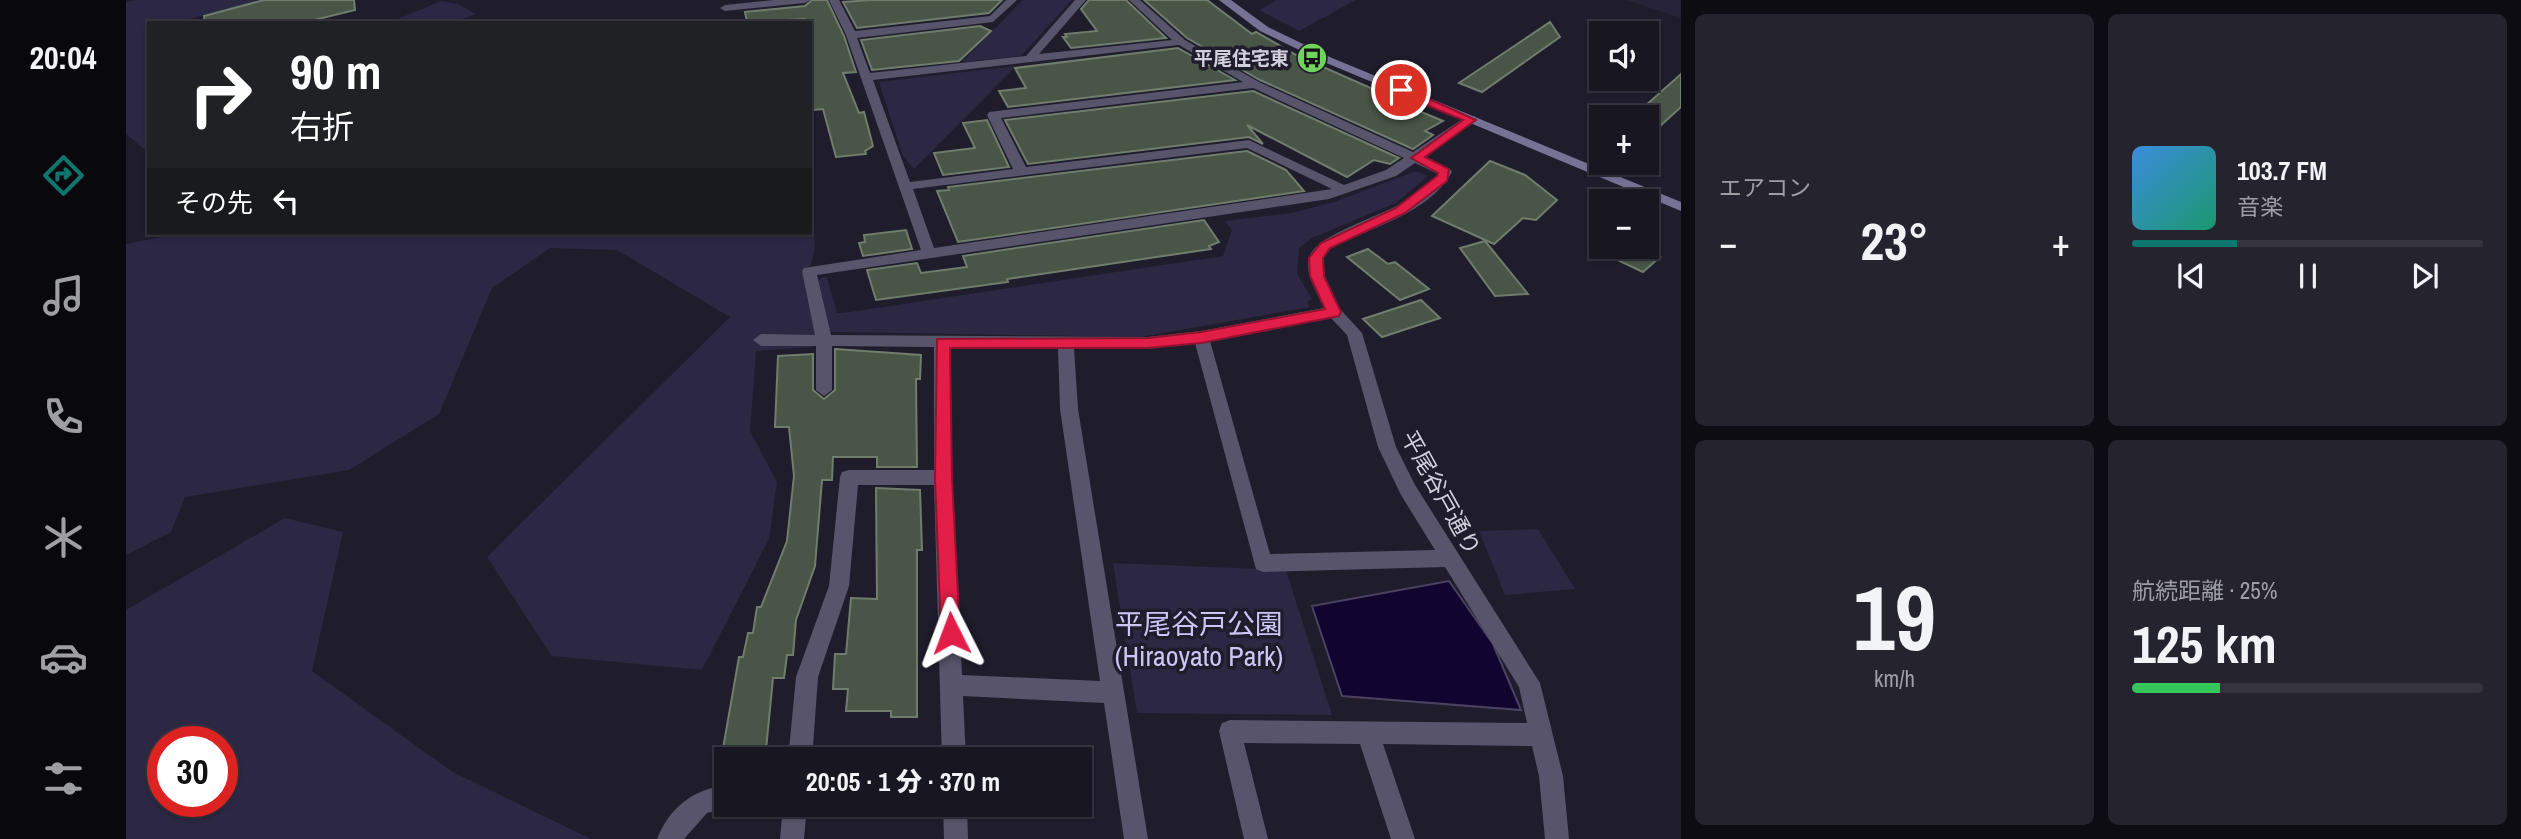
<!DOCTYPE html>
<html lang="ja">
<meta charset="utf-8">
<style>
:root{--surface:#171621;--page:#24232e;--text:#f1f3f6;--muted:#9e9fa5;--line:#36353f;--accent:#0f766e}
body{margin:0;font-family:"Archivo Narrow","Noto Sans JP",sans-serif;background:var(--page);color:var(--text);height:100vh;display:flex;flex-direction:column;font-size:26px;white-space:nowrap}
*{box-sizing:border-box;margin:0}
p{font-size:23px;color:var(--muted)}
.icon{flex:none;width:38px;height:38px;fill:none;stroke:currentColor;stroke-width:2;stroke-linecap:round;stroke-linejoin:round}
.map{position:relative;flex:1;overflow:hidden}
.side{display:flex;flex-direction:column;gap:14px;padding:14px;background:#0d0c12;width:840px}
.side>*{flex:none}
.hud{position:absolute;left:21px;top:21px;width:665px;height:214px;border-radius:0px;box-shadow:0 2px 5px #0004,0 0 0 2px var(--line);background:#202124;color:#fff;overflow:hidden}
.fabs{position:absolute;left:1463px;top:21px;display:grid;gap:14px}
.fabs a{display:grid;place-items:center;width:70px;height:70px;border-radius:0px;background:var(--surface);box-shadow:0 2px 5px #0004,0 0 0 2px var(--line);font-size:35px}
.speed{position:absolute;left:21px;top:726px;display:flex;gap:14px;font-size:35px;font-weight:700;text-align:center}
.speed>*{display:grid;place-content:center;width:91px;height:91px;border-radius:50%;background:var(--surface);box-shadow:0 2px 5px #0004,0 0 0 2px var(--line);line-height:1}
.speed .limit{border:10px solid #d22;background:#fff;color:#111}
.pin{position:absolute;display:grid;place-items:center;width:60px;height:60px;color:#fff;margin:-30px;border:4px solid #fff;border-radius:50%;box-shadow:0 2px 7px #0007}
.me{position:absolute;width:77px;margin:-38px;rotate:357deg;stroke-linejoin:round;filter:drop-shadow(0 0 5px #0008)}
.turn{display:flex;align-items:center;gap:24px;height:147px;padding:0 28px;font-size:32px}
.turn .icon{width:91px;height:91px;stroke-width:2.5}
.turn b{display:block;font-size:49px;line-height:60px}
.then{display:flex;align-items:center;height:66px;padding:0 28px;background:#0003;gap:14px;font-size:26px}
.big{font-size:52px;font-weight:800;line-height:1.1}
.side .card{flex:1;display:flex;flex-direction:column;justify-content:center;gap:10px;min-width:0;padding:0 24px;border-radius:10px;background:var(--page)}
.side .dial{align-items:center;gap:0}
.dial b{font-size:91px;line-height:1}
.song{display:flex;align-items:center;gap:21px}
.cover{width:84px;height:84px;border-radius:10px;background:linear-gradient(135deg,hsl(210 70% 55%),hsl(160 70% 35%))}
.played{height:7px;border-radius:4px;background:linear-gradient(90deg,var(--accent) 30%,var(--line) 30%)}
.keys{display:flex;justify-content:space-around;direction:ltr}
.heat{display:flex;justify-content:space-between;align-items:center;font-size:38px;direction:ltr}
.charge{height:10px;border-radius:5px;background:linear-gradient(90deg,#34c759 25%,var(--line) 0)}
.side .tiles{flex:1;display:grid;gap:14px;grid-template-columns:repeat(2,1fr)}
.trip{position:absolute;left:588px;top:747px;width:378px;height:70px;border-radius:0px;background:var(--surface);box-shadow:0 2px 5px #0004,0 0 0 2px var(--line);font-weight:800;line-height:70px;text-align:center}
main{display:flex;flex:1;min-height:0}
.menu{display:flex;flex-direction:column;width:126px;justify-content:space-around;align-items:center;background:#09090d;color:var(--muted)}
.menu .icon{width:49px;height:49px}
.menu .current{color:var(--accent)}
.menu b{font-size:32px;color:var(--text)}
.map>svg:first-child{display:block}
.built{fill:#262338}
.green{fill:#2c2743;fill-rule:evenodd}
.water{fill:#11042e;stroke:#4b4262;stroke-width:2}
.building{fill:#495546;stroke:#707d6d;stroke-width:2}
.lines{fill:none;stroke-linecap:round;stroke-linejoin:round}
.street{fill:#57546b;fill-rule:evenodd}
.secondary{fill:#767296;fill-rule:evenodd}
.route{fill:#e11d48;stroke:#92132f;stroke-width:2}
.labels{text-anchor:middle;stroke-width:7;stroke-linejoin:round;paint-order:stroke}
.far-poi-label{font-size:19px;font-weight:bold;fill:#d2d1db;stroke:#1f1d2c;text-anchor:end}
.street-label{font-size:23px;fill:#d2d1db;stroke:#1f1d2c}
.near-park-label{font-size:28px;fill:#cbc6f6;stroke:#1f1d2c}
</style>
<main>
<nav class="menu">
<b>20:04</b>
<svg class="icon current" aria-label="directions" viewBox="0 0 24 24"><path d="M12 3l9 9-9 9-9-9zM9 14v-3h6M13 9l2 2-2 2"/></svg>
<svg class="icon" aria-label="music" viewBox="0 0 24 24"><path d="M9 18V5l10-2v13"/><circle cx="6" cy="18" r="3"/><circle cx="16" cy="16" r="3"/></svg>
<svg class="icon" aria-label="phone" viewBox="0 0 24 24"><path d="M5 4h4l2 5-3 2q2 4 5 5l2-3 5 2v4C11 20 4 13 5 4z"/></svg>
<svg class="icon" aria-label="climate" viewBox="0 0 24 24"><path d="M12 3v18M4 7l16 10M4 17L20 7"/></svg>
<svg class="icon" aria-label="car" viewBox="0 0 24 24"><path d="M5 17H2v-5l4-1 3-4h7l3 4 3 1v5h-3M9 17h6M6 11h13"/><circle cx="7" cy="17" r="2"/><circle cx="17" cy="17" r="2"/></svg>
<svg class="icon" aria-label="filters" viewBox="0 0 24 24"><path d="M4 7h16M4 17h16"/><circle cx="9" cy="7" r="2"/><circle cx="15" cy="17" r="2"/></svg>
</nav>
<div class="map">
<svg width="1555" height="839" viewBox="0 0 1555 839">
<rect width="100%" height="100%" fill="#1f1d2c"/>
<!-- built -->
<polygon class="built" points="1500,0 1555,0 1555,18"/>
<!-- green -->
<g class="green">
<polygon points="10,0 134,0 50,23 23,23 23,153 0,134 0,2"/>
<polygon points="897,0 946,0 895,56 836,62"/>
<polygon points="1151,0 1230,0 1173,31 1133,10"/>
<polygon points="315,1 332,4 350,14 325,23 262,23"/>
<polygon points="890,66 788,169 777,156 753,82"/>
<polygon points="1290,171 1302,176 1270,203 1186,238 1173,248 1171,274 1186,299 1181,302 1184,307 1015,337 706,332 701,329 691,282 697,277 701,277 711,313 717,313 1097,256 1106,230 1099,221 1165,213 1208,202"/>
<path d="M684 223C693 234 688 263 680 274L697 339 686 347 630 351 624 431 651 482 643 539 576 670 426 656 361 557 604 317 491 250 424 248 366 288 313 414 223 470 59 497 45 532 0 555V244L55 233H684Z"/>
<path d="M159 518 217 532 186 671 325 771 465 839H0V610ZM96 742V802H37V742Z"/>
<polygon points="1412,529 1449,589 1379,595 1353,531"/>
<polygon points="987,563 1160,570 1206,715 1011,713"/>
</g>
<!-- water -->
<polygon class="water" points="1323,581 1367,644 1395,710 1216,696 1186,606"/>
<!-- building -->
<g class="building">
<polygon points="138,0 228,0 229,10 176,23 79,23 78,16"/>
<polygon points="686,0 701,0 718,36 730,72 717,73 733,113 738,112 747,146 739,151 740,154 710,157 697,109 687,110 684,96 684,23 680,23 679,19 621,22 619,12 679,6"/>
<polygon points="745,0 876,0 863,13 731,28 717,2"/>
<polygon points="963,0 1000,0 1040,38 945,48 937,37 941,37 939,34 971,31 955,9"/>
<polygon points="1018,0 1081,0 1126,34 1130,32 1172,56 1254,92 1252,94 1317,121 1299,131 1307,135 1287,149 1134,80 1061,38"/>
<polygon points="1424,22 1434,37 1356,92 1333,83"/>
<polygon points="854,26 865,31 833,61 746,70 735,40"/>
<polygon points="1052,48 1109,80 882,107 873,91 900,88 889,68"/>
<polygon points="1555,74 1555,107 1521,138 1521,117 1510,114"/>
<polygon points="1127,91 1273,158 1264,164 1248,160 1221,177 1121,125 1137,144 1123,137 902,164 879,120"/>
<polygon points="861,120 883,167 817,175 808,153 849,148 837,123"/>
<polygon points="1121,151 1160,170 1178,191 832,242 811,191 823,190 822,187"/>
<polygon points="1364,161 1399,175 1431,200 1410,220 1397,218 1368,244 1306,216"/>
<polygon points="1078,220 1093,242 1083,246 1085,249 881,279 882,282 750,300 741,270 791,263 795,273 841,267 837,256"/>
<polygon points="780,230 786,249 737,256 733,243 739,242 738,235"/>
<polygon points="1359,241 1402,294 1369,296 1334,248"/>
<polygon points="1464,247 1513,247 1534,257 1517,272"/>
<polygon points="1242,249 1262,264 1269,262 1303,289 1274,300 1221,257"/>
<polygon points="1295,300 1314,318 1256,337 1237,319"/>
<polygon points="709,349 795,355 794,379 790,379 791,467 751,467 751,457 707,457 706,480 696,480 689,566 670,620 667,655 661,655 658,678 647,678 639,760 595,760 613,657 617,657 622,633 627,633 631,607 635,607 661,541 668,476 663,427 649,427 652,356 687,354 687,390 698,399 709,390"/>
<polygon points="750,488 794,490 796,550 791,550 791,717 765,717 765,711 720,711 722,689 707,689 709,654 720,654 725,598 751,599"/>
</g>
<g class="lines">
<!-- street -->
<g class="street">
<polygon points="648,0 684,0 679,3 599,11 594,8 599,5"/>
<path d="M703 0H713L729 31 864 16 880 0H891L867 22 731 38 744 73 900 56 949 0H960L913 54 1046 40 1003 0H1014L1059 40 1133 82 1287 152 1341 116H1349V122L1297 157 1324 169 1326 172C1303 214 1244 227 1204 249L1197 258 1199 277 1214 309 1236 333 1270 447 1289 485 1414 683 1437 776 1443 839H1419L1413 776 1406 746 1257 744 1289 839H1265L1234 744 1118 743 1142 839H1118L1093 731 1096 723 1104 720 1401 723 1393 687 1319 567 1137 572 1130 569 1069 343 1022 349 948 348 952 409 1022 839H998L978 703 837 696 840 760H816L808 485H732L723 586 692 677 686 760H662L670 677 703 586 714 477 716 472 723 470H808V347L706 346V390L698 396 690 390V346H635L627 340 635 334 689 335 676 271 678 268 795 250 720 35ZM1053 45 1117 82 863 112 861 115 887 169 784 182 747 80ZM1127 88 1278 158 1260 170 1218 185 1123 140 900 167 875 118ZM1121 148 1206 189 808 248 787 189ZM1289 163 1312 174C1289 213 1193 226 1183 258 1178 274 1192 294 1198 308L1075 331 1022 337 705 335 691 275 1203 199 1270 176ZM1205 318 1221 335 1252 447 1275 495 1309 550 1144 554 1084 341ZM824 347 932 348 934 409 974 681 836 675 826 478Z"/>
<path d="M600 786V805L609 807 581 813 558 839H531C543 809 567 788 600 786Z"/>
<polygon points="657,805 681,805 678,839 654,839"/>
<polygon points="817,805 841,805 842,839 818,839"/>
</g>
<!-- secondary -->
<polygon class="secondary" points="1093,0 1105,0 1142,27 1206,58 1555,202 1555,211 1198,62 1134,31"/>
</g>
<!-- route -->
<polygon class="route" points="1271,88 1279,88 1350,120 1299,157 1323,169 1321,181 1279,213 1204,248 1197,258 1198,276 1215,312 1213,316 1075,343 1022,348 824,348 826,478 834,633 831,639 825,642 818,639 815,633 809,478 811,339 1022,338 1075,332 1199,309 1184,276 1183,258 1195,243 1270,208 1311,176 1312,173 1285,158 1337,120 1271,93"/>
<!-- icons -->
<defs>
<g id="bus-disc" transform="scale(1.575)"><circle r="9.5" fill="#72d25e" stroke="#1f1d2c"/><path d="M-5-6H5V4H4V6H2V4H-2V6H-4V4H-5ZM-3.5-4V0h7V-4ZM-3.5 1.2v1.5H-2V1.2ZM2 1.2v1.5H3.5V1.2Z" fill="#111"/></g>
</defs>
<g fill-rule="evenodd">
<use href="#bus-disc" x="1186" y="58"/>
</g>
<g class="labels">
<!-- far-poi labels -->
<g class="far-poi-label">
<text x="1163" y="65">平尾住宅東</text>
</g>
<!-- street labels -->
<g class="street-label">
<text transform="translate(1315 493) rotate(61)" y="8">平尾谷戸通り</text>
</g>
<!-- near-park labels -->
<g class="near-park-label">
<text x="1073" y="634">平尾谷戸公園<tspan x="1073" dy="32">(Hiraoyato Park)</tspan></text>
</g>
</g>
</svg>
<div class="fabs">
<a><svg class="icon" aria-label="sound" viewBox="0 0 24 24"><path d="M4 9h4l5-4v14l-5-4H4zM17 9q2 3 0 6"/></svg></a>
<a>+</a>
<a>−</a>
</div>
<div class="speed"><div class="limit">30</div></div>
<div class="pin" style="left:1275px;top:90px;background:#d93025"><svg class="icon" aria-label="arrive" viewBox="0 0 24 24"><path d="M6 21V4h12l-3 4 3 4H6"/></svg></div>
<svg class="me" style="left:825px;top:633px" viewBox="-20 -20 40 40"><path d="M0-17L14 15 0 8-14 15z" fill="#e11d48" stroke="#fff" stroke-width="4"/></svg>
<div class="trip">20:05 · 1 分 · 370 m</div>
<div class="hud">
<div class="turn"><svg class="icon" aria-label="right" viewBox="0 0 24 24"><path d="M7 20v-9h11M14 6l5 5-5 5"/></svg><div><b>90 m</b>右折</div></div>
<div class="then">その先<svg class="icon" aria-label="left" viewBox="0 0 24 24"><path d="M17 20v-9H6M10 6l-5 5 5 5"/></svg></div>
</div>
</div>
<section class="side">
<div class="tiles">
<div class="card"><p>エアコン</p>
<div class="heat"><a>−</a><b class="big">23°</b><a>+</a></div>
</div>
<div class="card">
<div class="song"><i class="cover"></i><div><b>103.7 FM</b><p>音楽</p></div></div>
<div class="played"></div>
<div class="keys"><svg class="icon" aria-label="previous" viewBox="0 0 24 24"><path d="M18 5L8 12l10 7zM5 5v14"/></svg><svg class="icon" aria-label="pause" viewBox="0 0 24 24"><path d="M8 5v14M16 5v14"/></svg><svg class="icon" aria-label="next" viewBox="0 0 24 24"><path d="M6 5l10 7-10 7zM19 5v14"/></svg></div>
</div>
<div class="card dial"><b>19</b><p>km/h</p></div>
<div class="card"><p>航続距離 · 25%</p><b class="big">125 km</b><div class="charge"></div></div>
</div>
</section>
</main>
